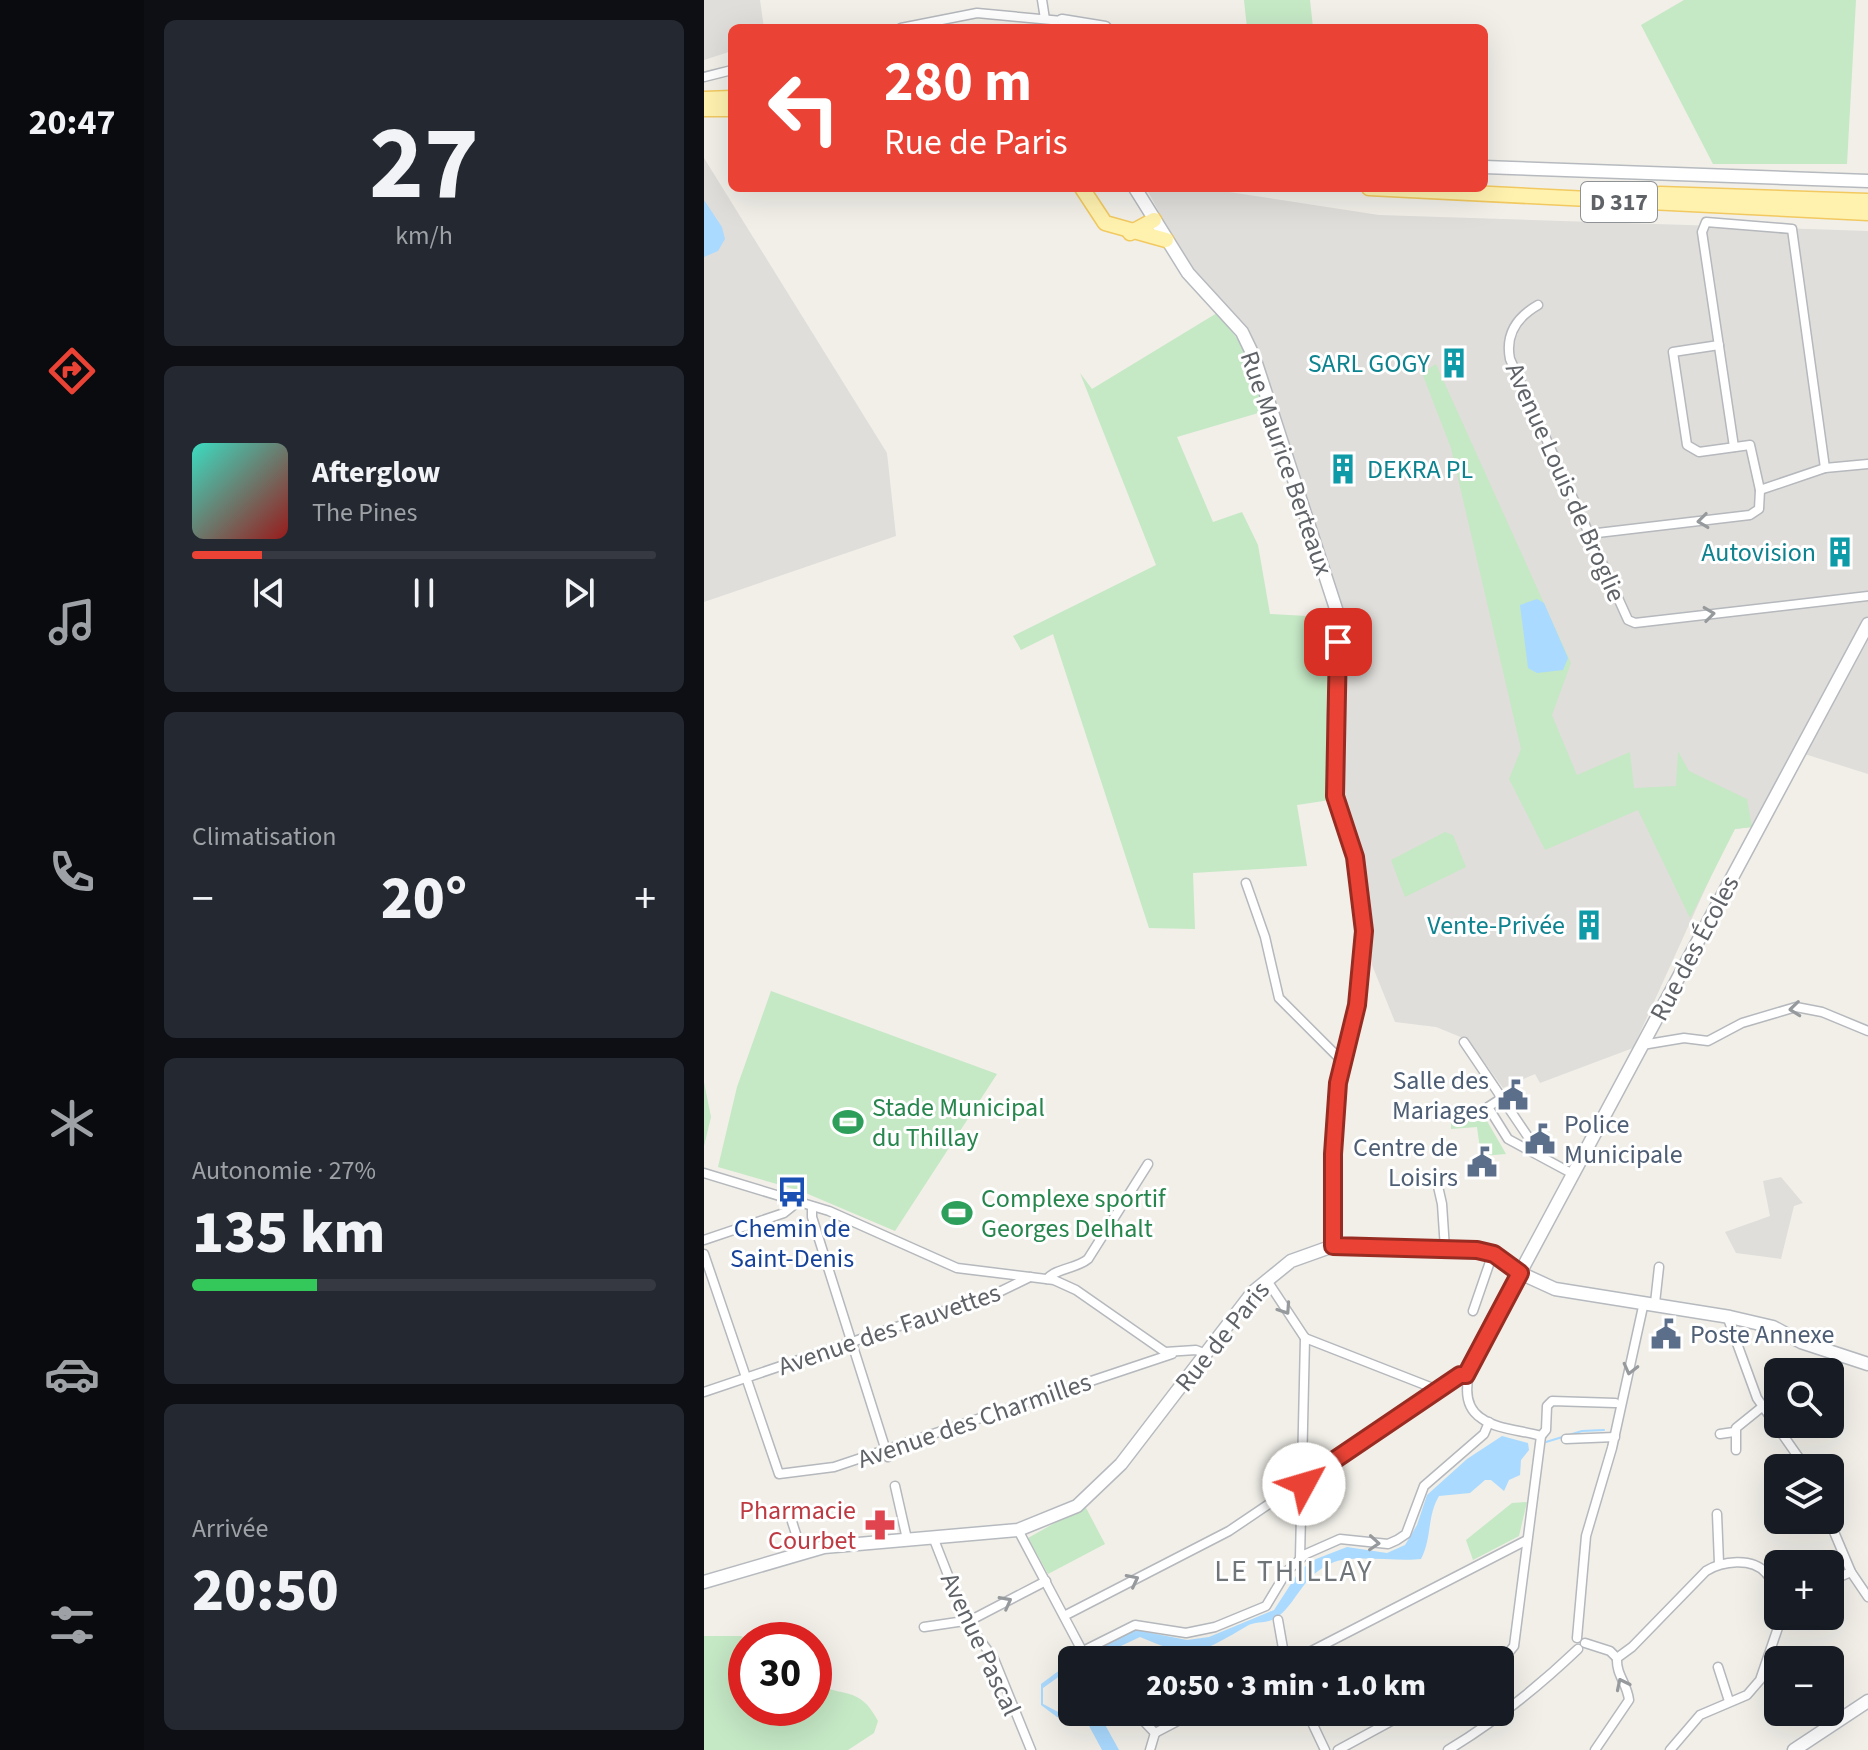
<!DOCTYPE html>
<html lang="fr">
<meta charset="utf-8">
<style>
:root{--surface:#171b24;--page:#242831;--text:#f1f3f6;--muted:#9ea1a6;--line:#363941;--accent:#ea4335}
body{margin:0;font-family:"Source Sans 3",sans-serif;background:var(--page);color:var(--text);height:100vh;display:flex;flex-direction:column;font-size:30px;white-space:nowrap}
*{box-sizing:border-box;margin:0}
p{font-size:26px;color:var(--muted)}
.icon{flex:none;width:44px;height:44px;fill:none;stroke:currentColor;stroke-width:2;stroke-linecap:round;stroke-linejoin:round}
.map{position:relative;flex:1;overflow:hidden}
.side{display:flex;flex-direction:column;gap:20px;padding:20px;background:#0d0f14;width:560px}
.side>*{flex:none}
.top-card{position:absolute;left:24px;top:24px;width:760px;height:168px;border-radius:12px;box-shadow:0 8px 32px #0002;background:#ea4335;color:#fff;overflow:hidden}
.tools{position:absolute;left:1060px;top:1358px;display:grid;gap:16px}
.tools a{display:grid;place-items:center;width:80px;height:80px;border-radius:12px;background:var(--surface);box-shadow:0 8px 32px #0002;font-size:40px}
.speed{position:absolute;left:24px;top:1622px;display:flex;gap:16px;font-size:40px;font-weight:700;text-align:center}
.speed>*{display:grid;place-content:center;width:104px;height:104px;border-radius:50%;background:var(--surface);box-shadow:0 8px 32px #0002;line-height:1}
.speed .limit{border:12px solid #d22;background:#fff;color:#111}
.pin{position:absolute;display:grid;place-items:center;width:68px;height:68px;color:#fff;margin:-34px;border-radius:16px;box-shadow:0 4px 12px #0006}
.me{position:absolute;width:88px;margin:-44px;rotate:51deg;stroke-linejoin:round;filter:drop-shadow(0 0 6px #0008)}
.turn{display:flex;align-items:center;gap:28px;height:168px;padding:0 24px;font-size:36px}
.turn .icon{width:104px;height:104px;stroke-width:2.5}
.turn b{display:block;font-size:56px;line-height:68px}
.big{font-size:60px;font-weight:800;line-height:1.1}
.side .card{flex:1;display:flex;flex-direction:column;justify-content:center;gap:12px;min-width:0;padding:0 28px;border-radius:12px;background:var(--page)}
.side .dial{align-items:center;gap:0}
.dial b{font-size:104px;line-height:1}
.song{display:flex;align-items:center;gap:24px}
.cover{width:96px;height:96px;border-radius:12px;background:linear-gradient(135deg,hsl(170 70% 55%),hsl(0 70% 35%))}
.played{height:8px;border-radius:4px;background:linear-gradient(90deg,var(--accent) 15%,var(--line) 15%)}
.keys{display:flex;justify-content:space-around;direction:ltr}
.heat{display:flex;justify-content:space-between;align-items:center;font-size:44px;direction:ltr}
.charge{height:12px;border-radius:6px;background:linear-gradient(90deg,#34c759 27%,var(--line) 0)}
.trip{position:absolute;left:354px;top:1646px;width:456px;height:80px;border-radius:12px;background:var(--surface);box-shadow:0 8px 32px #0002;font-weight:800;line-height:80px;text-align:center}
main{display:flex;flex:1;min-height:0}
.menu{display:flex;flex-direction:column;width:144px;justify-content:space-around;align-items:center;background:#090b0e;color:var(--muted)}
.menu .icon{width:56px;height:56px}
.menu .on{color:var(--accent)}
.menu b{font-size:36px;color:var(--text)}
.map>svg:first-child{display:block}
.industrial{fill:#e0deda}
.green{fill:#c5e8c5}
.water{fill:#aadaff}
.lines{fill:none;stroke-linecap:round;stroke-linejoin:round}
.stream{stroke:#aadaff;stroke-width:2}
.street-casing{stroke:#b5b8bc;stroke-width:11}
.secondary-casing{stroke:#b6babf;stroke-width:15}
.primary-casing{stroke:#f2c960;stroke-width:17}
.street{stroke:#fff;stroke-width:8}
.secondary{stroke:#fff;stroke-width:12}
.primary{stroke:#fff2af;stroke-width:14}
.oneway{stroke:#979a9d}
.route-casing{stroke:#982c22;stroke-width:20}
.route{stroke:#ea4335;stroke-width:14}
.labels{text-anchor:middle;stroke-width:6;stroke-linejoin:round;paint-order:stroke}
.shield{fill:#fff;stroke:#8f9295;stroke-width:2}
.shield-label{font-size:24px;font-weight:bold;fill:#5f6368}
.culture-label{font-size:26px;fill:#0d838f;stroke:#fff;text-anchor:end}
.street-label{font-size:26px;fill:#5f6368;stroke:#fff}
.service-label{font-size:26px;fill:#4e5e75;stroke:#fff;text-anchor:end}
.leisure-label{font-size:26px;fill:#27864d;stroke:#fff;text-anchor:start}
.transit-label{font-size:26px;fill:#164399;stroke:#fff}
.health-label{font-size:26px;fill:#be3a42;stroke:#fff;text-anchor:end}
.quarter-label{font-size:30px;letter-spacing:2px;fill:#70757a;stroke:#fff}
</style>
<main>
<nav class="menu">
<b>20:47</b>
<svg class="icon on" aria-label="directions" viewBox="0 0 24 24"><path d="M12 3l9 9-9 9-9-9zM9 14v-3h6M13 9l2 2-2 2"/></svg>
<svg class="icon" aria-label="music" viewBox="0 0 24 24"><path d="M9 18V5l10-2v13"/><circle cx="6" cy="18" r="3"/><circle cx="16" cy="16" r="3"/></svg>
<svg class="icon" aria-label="phone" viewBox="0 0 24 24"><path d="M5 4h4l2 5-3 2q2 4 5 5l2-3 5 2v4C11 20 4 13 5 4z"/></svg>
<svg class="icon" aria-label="climate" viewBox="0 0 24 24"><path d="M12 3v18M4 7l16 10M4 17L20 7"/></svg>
<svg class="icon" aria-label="car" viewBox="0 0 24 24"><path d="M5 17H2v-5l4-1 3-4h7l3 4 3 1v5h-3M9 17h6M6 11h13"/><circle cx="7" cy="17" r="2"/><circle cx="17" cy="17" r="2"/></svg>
<svg class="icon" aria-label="filters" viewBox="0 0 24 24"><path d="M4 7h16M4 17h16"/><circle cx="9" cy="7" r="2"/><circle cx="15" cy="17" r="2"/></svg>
</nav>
<section class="side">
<div class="card dial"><b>27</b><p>km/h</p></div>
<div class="card">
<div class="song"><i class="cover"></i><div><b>Afterglow</b><p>The Pines</p></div></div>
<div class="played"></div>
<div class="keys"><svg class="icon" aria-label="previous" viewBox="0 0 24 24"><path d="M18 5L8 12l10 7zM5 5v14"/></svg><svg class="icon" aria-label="pause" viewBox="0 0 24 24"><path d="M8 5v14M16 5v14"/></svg><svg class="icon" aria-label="next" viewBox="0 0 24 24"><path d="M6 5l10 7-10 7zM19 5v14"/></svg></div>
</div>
<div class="card"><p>Climatisation</p>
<div class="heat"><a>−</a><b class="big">20°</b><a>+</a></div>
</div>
<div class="card"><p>Autonomie · 27%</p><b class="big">135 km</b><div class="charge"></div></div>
<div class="card"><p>Arrivée</p><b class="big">20:50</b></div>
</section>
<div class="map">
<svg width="1164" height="1750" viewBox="0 0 1164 1750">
<rect width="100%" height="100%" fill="#f1efe8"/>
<!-- industrial -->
<g class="industrial">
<polygon points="0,0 56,0 60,28 28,28 28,51 0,60"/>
<polygon points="0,158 183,453 192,536 0,602"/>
<polygon points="442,188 499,188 675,215 1164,231 1164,774 1088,750 1048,827 1031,829 1023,841 929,1048 836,1083 831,1074 799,1088 764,1040 732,1027 691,1022 668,965 661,900 637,785 640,614 561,369 545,329 480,258"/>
<polygon points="1077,1177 1099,1203 1090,1206 1077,1259 1032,1253 1021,1232 1066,1216 1059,1181"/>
</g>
<!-- green -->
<g class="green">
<polygon points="540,0 606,0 609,28 543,28"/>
<polygon points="980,0 1152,0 1143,164 1009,164 937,25"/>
<polygon points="513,313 539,346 561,411 473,437 509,522 538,512 554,545 566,614 622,617 626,800 593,805 603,866 489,873 491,929 445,928 349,634 317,650 309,636 452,565 376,373 388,389"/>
<polygon points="732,364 867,663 848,715 873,775 926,752 930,788 972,786 974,751 985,771 1043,799 1048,827 1031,829 986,918 934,810 841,850 805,779 817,749 747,448 718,373"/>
<polygon points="741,832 749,835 762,867 701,897 687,860"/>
<polygon points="67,991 293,1074 191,1231 97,1191 14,1167 33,1087"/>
<polygon points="0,1082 7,1117 0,1146"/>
<polygon points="747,1121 783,1121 802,1154 777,1156 773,1127 747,1129"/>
<polygon points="823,1502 815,1536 769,1560 762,1540 808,1503"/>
<polygon points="381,1506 401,1544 344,1574 324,1538"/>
<path d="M0 1636H37L44 1640 42 1708H110V1682C138 1699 155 1684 174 1721L170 1733 144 1750H0Z"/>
</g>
<!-- water -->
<g class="water">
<polygon points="0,200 18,227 21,239 14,251 0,257"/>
<polygon points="833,599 840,603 864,658 859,670 833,673 824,668 816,605"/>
<path d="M798 1436 824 1443 825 1450 817 1460 816 1475 805 1480 800 1491 787 1480H781L766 1493 735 1496C723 1516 728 1538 717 1559 692 1562 646 1554 628 1563 597 1576 593 1604 572 1618 563 1624 551 1621 543 1626 495 1654 489 1660 436 1637L387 1660H373L432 1630 483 1640 505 1637 570 1610 596 1570 612 1559 643 1547 683 1553 701 1545 713 1525 723 1495 763 1459Z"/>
<polygon points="368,1661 368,1680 360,1673 339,1688 339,1704 360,1715 394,1712 415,1750 398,1750 384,1724 353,1717 337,1705 337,1684"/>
</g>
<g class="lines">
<!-- stream -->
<polyline class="stream" points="842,1442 878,1431 900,1430"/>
<!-- street casing -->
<g class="street-casing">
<g id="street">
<polyline points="338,0 341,19"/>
<polyline points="197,28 273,13 358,21"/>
<polyline points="0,77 28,70"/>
<path d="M834 305C813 317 801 334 806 359L924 620 931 623 1164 596"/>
<polyline points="1030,447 998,232 1002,222 1088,229 1121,468"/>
<polyline points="1056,490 1121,468 1164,464"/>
<polyline points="885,534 1046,515 1055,509 1056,490 1046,445 995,452 983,445 969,352 1015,345"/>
<polyline points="542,883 561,937 575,998 638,1061"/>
<polyline points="760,1042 837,1156"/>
<polyline points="938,1045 980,1038 1004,1041 1038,1023 1092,1007 1118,1012 1164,1031"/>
<polyline points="798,1098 784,1107 804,1139 869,1174"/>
<polyline points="743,1113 776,1113 785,1107"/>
<polyline points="0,1173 125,1211 253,1268 350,1280 372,1290 461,1352 492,1350 502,1354"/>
<polyline points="731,1173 738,1204 741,1249"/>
<polyline points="108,1207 108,1217 184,1457"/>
<polyline points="0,1240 80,1213 95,1201"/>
<polyline points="0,1254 75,1474 130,1467 468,1354"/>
<path d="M343 1279C352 1268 372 1269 384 1259L444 1164"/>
<polyline points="562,1279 601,1338"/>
<polyline points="951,1303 955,1267"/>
<polyline points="769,1311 789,1253"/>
<polyline points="1023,1316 1053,1398 1102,1468"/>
<polyline points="601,1338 734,1390"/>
<polyline points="0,1392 293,1293 326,1277"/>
<polyline points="1016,1434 1030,1432"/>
<polyline points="837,1436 842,1430 843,1406 848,1401 911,1403"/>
<polyline points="862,1439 911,1437"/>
<polyline points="1032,1450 1032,1428 1058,1407"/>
<polyline points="191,1486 203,1539"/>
<polyline points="84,1509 98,1553"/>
<polyline points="1013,1514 1015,1563"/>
<polyline points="1125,1520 1147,1572 1164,1597"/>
<polyline points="314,1530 383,1660"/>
<polyline points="229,1537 262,1621 290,1659 327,1750"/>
<polyline points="596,1558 601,1338"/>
<polyline points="1126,1581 1147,1572"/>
<polyline points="360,1616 525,1531 756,1375 762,1375"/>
<polyline points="574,1620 581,1660"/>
<polyline points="220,1627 267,1620 342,1581"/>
<polyline points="873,1638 882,1536 908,1448 940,1302"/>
<polyline points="881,1643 906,1651 913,1658"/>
<polyline points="379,1651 431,1625 482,1633 511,1627 562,1606 583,1571 602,1554 636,1539 684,1544 693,1540 702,1534 720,1486 780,1434 785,1422"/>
<polyline points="590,1660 823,1540"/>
<path d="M796 1663 810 1646 837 1436C818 1430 793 1430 777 1418 735 1390 800 1305 816 1273"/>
<polyline points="1014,1667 1025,1701"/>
<polyline points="431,1712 451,1733"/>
<polyline points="603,1712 621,1750"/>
<polyline points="451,1733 491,1712"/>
<polyline points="446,1750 451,1733"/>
<polyline points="634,1750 704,1712"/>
<path d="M744 1750C792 1721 833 1688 874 1649"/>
<path d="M891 1750 925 1700C923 1683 912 1675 913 1658L928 1647 1002 1571C1018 1561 1048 1557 1062 1573 1068 1579 1071 1589 1074 1596"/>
<polyline points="966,1750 996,1715 1043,1695 1056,1680 1078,1616"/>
</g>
</g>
<!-- secondary casing -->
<g class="secondary-casing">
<g id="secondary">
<polyline points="359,28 358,21 401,28"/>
<polyline points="780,167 1164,181"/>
<polyline points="431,188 484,273 538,332 550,357 635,618 630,715 631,796 651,857 660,931 653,1005 634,1083 629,1154 629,1246"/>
<polyline points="816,1273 1164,624"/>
<polyline points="0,1582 120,1547 314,1530 373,1506 417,1464 549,1292 587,1261 629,1246 785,1252 816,1273 851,1289 1026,1317 1069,1327 1097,1342 1164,1364"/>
<polyline points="1090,1750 1164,1701"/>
</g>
</g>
<!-- primary casing -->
<g class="primary-casing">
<g id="primary">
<polyline points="0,99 28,98"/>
<polyline points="0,109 28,109"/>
<polyline points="378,188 401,223 462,240"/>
<polyline points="665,188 1164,213"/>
<polyline points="956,194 1164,201"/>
<polyline points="426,233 450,220"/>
</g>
</g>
<!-- street -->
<use href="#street" class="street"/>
<!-- secondary -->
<use href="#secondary" class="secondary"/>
<!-- primary -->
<use href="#primary" class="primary"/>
</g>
<!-- one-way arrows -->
<defs><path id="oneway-chevron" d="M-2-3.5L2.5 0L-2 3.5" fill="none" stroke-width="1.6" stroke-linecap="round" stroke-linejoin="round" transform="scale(2)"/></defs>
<g class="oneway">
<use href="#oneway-chevron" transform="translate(999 521) rotate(173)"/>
<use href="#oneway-chevron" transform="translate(1005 614) rotate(-7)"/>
<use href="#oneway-chevron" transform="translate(1091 1009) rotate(174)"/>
<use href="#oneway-chevron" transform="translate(581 1309) rotate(56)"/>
<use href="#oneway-chevron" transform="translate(926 1369) rotate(104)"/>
<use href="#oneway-chevron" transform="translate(670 1543) rotate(4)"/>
<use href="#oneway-chevron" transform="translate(429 1580) rotate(-27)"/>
<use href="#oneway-chevron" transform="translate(302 1602) rotate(-28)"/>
<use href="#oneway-chevron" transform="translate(918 1684) rotate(-116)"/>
</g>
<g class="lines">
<!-- route casing -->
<g class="route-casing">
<polyline id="route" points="600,1484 601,1480 756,1375 762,1375 816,1273 790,1254 773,1250 629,1246 629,1154 634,1083 653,1005 660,931 651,857 631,796 634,642"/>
</g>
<!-- route -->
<use href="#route" class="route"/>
</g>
<!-- icons -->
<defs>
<g id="building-bare" transform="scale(2.4)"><path d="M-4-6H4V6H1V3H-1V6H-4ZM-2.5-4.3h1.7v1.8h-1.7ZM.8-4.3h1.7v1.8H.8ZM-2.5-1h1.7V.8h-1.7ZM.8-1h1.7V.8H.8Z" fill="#0f9aa8" stroke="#fff" stroke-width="2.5" paint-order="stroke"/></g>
<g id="civic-bare" transform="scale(2.4)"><path d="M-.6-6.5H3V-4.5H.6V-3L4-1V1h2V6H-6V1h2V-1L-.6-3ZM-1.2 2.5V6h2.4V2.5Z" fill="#5c6f8a" stroke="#fff" stroke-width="2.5" paint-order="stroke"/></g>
<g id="stadium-bare" transform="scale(2.4)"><path d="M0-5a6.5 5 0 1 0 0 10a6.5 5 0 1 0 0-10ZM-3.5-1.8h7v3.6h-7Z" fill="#2e9e5b" stroke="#fff" stroke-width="2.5" paint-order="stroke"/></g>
<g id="bus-bare" transform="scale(2.4)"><path d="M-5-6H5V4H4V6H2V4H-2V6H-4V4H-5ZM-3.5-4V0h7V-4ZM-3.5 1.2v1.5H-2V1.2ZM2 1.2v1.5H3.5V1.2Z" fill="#1a4fb4" stroke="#fff" stroke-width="2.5" paint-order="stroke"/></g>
<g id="pharmacy-bare" transform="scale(2.4)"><path d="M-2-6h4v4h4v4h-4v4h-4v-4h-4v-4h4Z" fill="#e0444e" stroke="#fff" stroke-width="2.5" paint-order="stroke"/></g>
</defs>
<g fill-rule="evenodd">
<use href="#building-bare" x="750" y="363"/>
<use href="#building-bare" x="639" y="469"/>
<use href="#building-bare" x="1136" y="552"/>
<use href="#building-bare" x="885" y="925"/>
<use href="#civic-bare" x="809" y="1095"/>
<use href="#stadium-bare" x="144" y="1122"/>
<use href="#civic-bare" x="836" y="1139"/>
<use href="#civic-bare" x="778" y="1162"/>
<use href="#bus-bare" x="88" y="1192"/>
<use href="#stadium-bare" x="253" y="1213"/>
<use href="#civic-bare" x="962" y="1334"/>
<use href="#pharmacy-bare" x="176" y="1525"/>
</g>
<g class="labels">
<!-- shield labels -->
<rect class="shield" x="877" y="182" width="76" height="40" rx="6"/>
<g class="shield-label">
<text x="915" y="210">D 317</text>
</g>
<!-- culture labels -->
<g class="culture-label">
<text x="726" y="372">SARL GOGY</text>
<text x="663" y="478" text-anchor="start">DEKRA PL</text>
<text x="1112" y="561">Autovision</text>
<text x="861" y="934">Vente-Privée</text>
</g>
<!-- street labels -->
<g class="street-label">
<text transform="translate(583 463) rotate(71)" y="9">Rue Maurice Berteaux</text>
<text transform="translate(862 482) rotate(66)" y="9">Avenue Louis de Broglie</text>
<text transform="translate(990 948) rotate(-62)" y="9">Rue des Écoles</text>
<text transform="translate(185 1329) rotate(-19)" y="9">Avenue des Fauvettes</text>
<text transform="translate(518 1336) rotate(-51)" y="9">Rue de Paris</text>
<text transform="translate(270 1420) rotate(-19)" y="9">Avenue des Charmilles</text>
<text transform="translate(277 1644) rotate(65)" y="9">Avenue Pascal</text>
</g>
<!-- service labels -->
<g class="service-label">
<text x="785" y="1089">Salle des<tspan x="785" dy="30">Mariages</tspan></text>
<text x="860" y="1133" text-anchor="start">Police<tspan x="860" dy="30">Municipale</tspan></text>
<text x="754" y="1156">Centre de<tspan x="754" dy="30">Loisirs</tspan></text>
<text x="986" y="1343" text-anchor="start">Poste Annexe</text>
</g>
<!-- leisure labels -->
<g class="leisure-label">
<text x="168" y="1116">Stade Municipal<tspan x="168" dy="30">du Thillay</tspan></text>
<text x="277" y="1207">Complexe sportif<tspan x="277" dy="30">Georges Delhalt</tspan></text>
</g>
<!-- transit labels -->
<g class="transit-label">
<text x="88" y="1237">Chemin de<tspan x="88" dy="30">Saint-Denis</tspan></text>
</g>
<!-- health labels -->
<g class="health-label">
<text x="152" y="1519">Pharmacie<tspan x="152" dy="30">Courbet</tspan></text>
</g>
<!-- quarter labels -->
<g class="quarter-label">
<text x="590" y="1581">LE THILLAY</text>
</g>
</g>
</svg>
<div class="tools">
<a><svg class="icon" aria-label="search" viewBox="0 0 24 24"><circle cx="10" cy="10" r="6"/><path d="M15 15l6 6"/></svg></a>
<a><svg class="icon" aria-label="layers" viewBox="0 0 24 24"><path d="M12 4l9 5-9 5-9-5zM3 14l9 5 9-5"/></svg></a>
<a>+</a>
<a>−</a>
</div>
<div class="speed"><div class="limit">30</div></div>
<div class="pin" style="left:634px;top:642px;background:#d93025"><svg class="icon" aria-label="arrive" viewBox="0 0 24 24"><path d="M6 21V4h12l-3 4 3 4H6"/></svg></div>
<svg class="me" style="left:600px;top:1484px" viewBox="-20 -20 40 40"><circle r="19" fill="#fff"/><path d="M0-13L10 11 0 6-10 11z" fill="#ea4335"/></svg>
<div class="trip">20:50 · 3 min · 1.0 km</div>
<div class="top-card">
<div class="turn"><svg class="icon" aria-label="left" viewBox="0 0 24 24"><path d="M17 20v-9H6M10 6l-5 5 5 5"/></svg><div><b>280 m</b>Rue de Paris</div></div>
</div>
</div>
</main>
